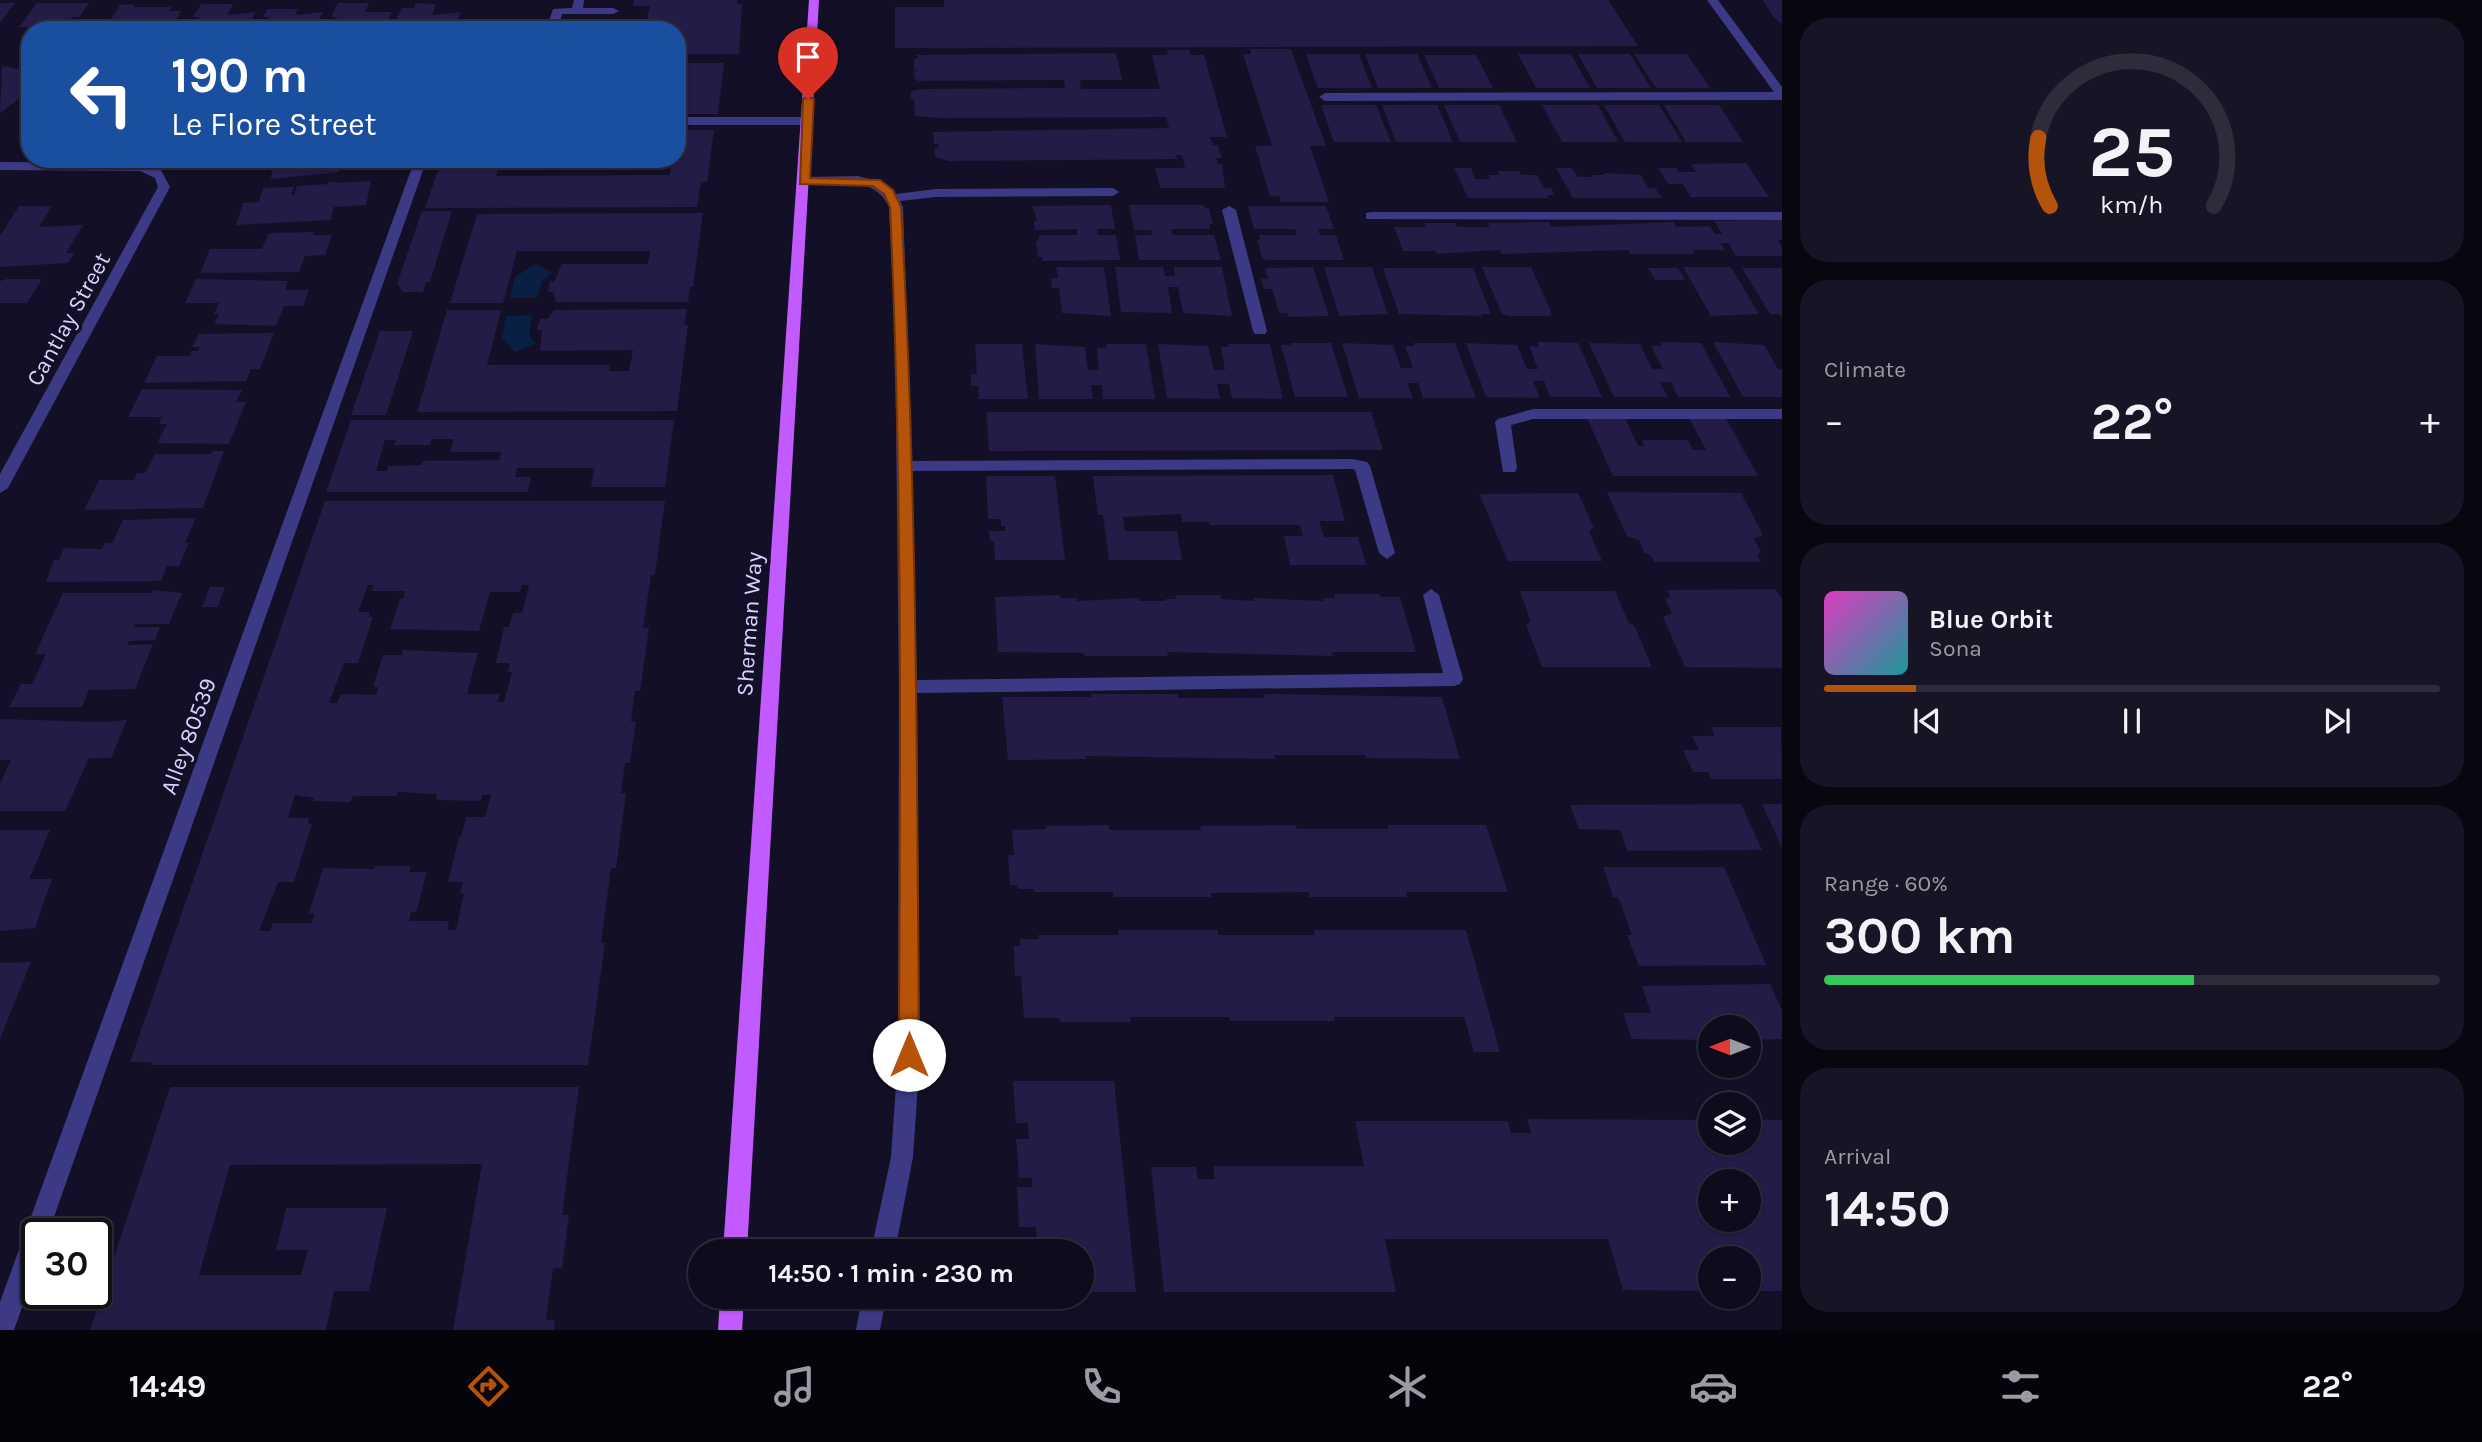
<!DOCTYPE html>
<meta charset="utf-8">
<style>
:root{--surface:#0e0b1c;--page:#171425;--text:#f1f3f6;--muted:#9b9ba3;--line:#2e2b3b;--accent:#b45309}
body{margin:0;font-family:Karla,sans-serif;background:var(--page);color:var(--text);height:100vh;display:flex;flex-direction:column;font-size:26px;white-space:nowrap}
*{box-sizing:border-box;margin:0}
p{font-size:23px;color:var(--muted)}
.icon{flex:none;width:38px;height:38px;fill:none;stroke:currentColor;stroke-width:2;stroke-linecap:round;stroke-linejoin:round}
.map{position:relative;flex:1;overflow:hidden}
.drawer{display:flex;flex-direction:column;gap:18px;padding:18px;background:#08060f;width:700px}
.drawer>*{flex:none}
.banner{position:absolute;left:21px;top:21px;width:665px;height:147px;border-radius:28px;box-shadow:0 2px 5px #0004,0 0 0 2px var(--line);background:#1a4fa0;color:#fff;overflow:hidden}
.needle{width:46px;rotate:270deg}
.controls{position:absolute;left:1698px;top:1015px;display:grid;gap:14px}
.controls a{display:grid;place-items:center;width:63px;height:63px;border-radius:50%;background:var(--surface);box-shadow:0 2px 5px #0004,0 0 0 2px var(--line);font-size:35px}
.speed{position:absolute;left:21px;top:1218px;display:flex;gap:14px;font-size:35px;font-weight:700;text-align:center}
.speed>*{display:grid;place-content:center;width:91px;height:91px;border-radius:50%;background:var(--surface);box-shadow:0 2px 5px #0004,0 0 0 2px var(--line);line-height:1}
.speed .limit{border:4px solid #111;border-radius:10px;background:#fff;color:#111}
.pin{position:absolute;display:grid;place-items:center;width:60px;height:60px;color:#fff;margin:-72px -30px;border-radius:50% 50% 50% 0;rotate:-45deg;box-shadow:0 0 7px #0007}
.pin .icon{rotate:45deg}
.me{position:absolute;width:77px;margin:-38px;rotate:0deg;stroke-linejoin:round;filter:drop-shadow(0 0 5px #0008)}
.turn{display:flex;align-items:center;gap:24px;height:147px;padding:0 35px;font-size:32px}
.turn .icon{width:91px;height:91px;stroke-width:2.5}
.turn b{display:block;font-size:49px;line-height:60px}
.big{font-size:52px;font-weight:700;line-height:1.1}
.drawer .widget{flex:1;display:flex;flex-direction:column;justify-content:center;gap:10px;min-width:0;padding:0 24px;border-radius:28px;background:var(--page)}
.drawer .dial{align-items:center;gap:0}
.dial svg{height:182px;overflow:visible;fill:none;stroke:var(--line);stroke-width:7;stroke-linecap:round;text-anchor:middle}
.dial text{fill:var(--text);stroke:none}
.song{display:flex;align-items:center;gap:21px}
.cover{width:84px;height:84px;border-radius:10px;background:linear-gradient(135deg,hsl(310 70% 55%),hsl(180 70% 35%))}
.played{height:7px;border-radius:4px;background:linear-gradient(90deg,var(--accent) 15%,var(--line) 15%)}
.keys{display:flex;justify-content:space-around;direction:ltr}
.heat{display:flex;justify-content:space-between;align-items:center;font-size:38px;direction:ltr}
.charge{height:10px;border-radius:5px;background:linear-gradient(90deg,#34c759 60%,var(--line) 0)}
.trip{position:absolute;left:688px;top:1239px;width:406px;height:70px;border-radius:35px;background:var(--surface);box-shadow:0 2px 5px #0004,0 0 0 2px var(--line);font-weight:700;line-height:70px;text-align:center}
.tabs{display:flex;height:112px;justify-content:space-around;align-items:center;background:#06040b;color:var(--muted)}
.tabs .icon{width:49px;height:49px}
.tabs .current{color:var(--accent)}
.tabs b{font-size:32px;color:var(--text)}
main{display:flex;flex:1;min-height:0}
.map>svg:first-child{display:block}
.water{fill:#0a1f44}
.building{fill:#241b47;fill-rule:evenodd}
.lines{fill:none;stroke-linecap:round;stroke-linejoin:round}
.minor{fill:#3d3a85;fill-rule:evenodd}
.major{fill:#c25bff;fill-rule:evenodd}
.route{fill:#b45309;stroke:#753606;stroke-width:2}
.labels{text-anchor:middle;stroke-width:7;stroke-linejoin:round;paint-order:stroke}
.street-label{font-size:23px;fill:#d9d4ff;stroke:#130f26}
</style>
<main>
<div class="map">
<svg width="1782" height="1330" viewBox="0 0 1782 1330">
<rect width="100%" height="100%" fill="#130f26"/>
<!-- water -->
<g class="water">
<polygon points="536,264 553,273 542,281 537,298 510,298 515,277"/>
<polygon points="532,315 529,335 536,344 515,352 502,338 506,316"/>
</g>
<!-- building -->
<g class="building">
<polygon points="634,0 737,0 737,4 742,4 739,54 677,54 677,30 596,30 597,24 646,24 650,6 633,6"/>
<polygon points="944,0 1608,0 1638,46 895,48 895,7 944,7"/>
<polygon points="1763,0 1782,0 1782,24 1774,18"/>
<polygon points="0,3 15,3 0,23"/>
<polygon points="37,3 89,3 79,17 72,17 64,27 19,27"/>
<polygon points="338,3 369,3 365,12 392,12 384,30 331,30 337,17 331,17"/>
<polygon points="416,3 436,4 432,15 461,12 453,30 400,30 404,20 396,20 402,8 414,8"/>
<polygon points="135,4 133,7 171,7 169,11 181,11 171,30 104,30 120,5"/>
<polygon points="201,4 233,4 227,15 256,12 246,30 193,30 200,17 193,17"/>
<polygon points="267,9 298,9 295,15 323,12 314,30 262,30 269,17 263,17"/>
<polygon points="1250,49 1291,49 1326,146 1310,146 1329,202 1281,202 1279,196 1270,196 1255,146 1272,146 1243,54 1251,54"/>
<polygon points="1167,50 1189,50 1191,55 1204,55 1227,137 1210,137 1213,145 1218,145 1222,158 1216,158 1218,164 1222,164 1225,188 1160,188 1155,168 1185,168 1182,155 1176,155 1177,159 948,161 935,157 935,148 938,148 938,144 934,144 933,132 1169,128 1166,117 939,118 915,116 914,99 911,99 911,91 922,89 1065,88 1064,80 918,81 915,79 914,72 918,70 914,70 914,59 917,59 917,55 1116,53 1122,80 1080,80 1081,89 1160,89 1152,55 1168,55"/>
<polygon points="1306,54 1359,54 1372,88 1318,88"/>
<polygon points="1365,54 1417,54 1432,88 1378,88"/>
<polygon points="1518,54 1571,54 1590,88 1536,88"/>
<polygon points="1578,54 1630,54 1651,88 1597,88"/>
<polygon points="1634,54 1687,54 1710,88 1656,88"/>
<polygon points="1424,55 1476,55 1493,88 1439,88"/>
<polygon points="677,63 724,63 718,114 677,114"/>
<polygon points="2,66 30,71 21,79 30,81 30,91 0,113"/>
<polygon points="1321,105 1376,105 1391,142 1334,142"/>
<polygon points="1382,105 1437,105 1453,142 1396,142"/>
<polygon points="1444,105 1499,105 1517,142 1460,142"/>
<polygon points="1542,105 1598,105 1618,142 1562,142"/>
<polygon points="1604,105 1659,105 1682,142 1625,142"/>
<polygon points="1664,105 1719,105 1743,142 1686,142"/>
<polygon points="677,130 714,130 707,182 701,182 697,207 425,208 442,159 501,159 496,176 670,175 672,159 677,159"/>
<polygon points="273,159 340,159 339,172 271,179"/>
<polygon points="1746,163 1769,197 1691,197 1683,184 1668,184 1658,168 1676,168 1679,172 1696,172 1691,164"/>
<polygon points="1454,168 1471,168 1475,179 1490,179 1488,175 1499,175 1497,171 1519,171 1521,175 1537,175 1544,188 1551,188 1554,195 1547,195 1549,198 1468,198"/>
<polygon points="1556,168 1572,168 1578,177 1593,177 1592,175 1605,175 1604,173 1641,175 1648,188 1655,188 1662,198 1573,198"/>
<polygon points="329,181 338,183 371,181 366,205 334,207 331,220 236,225 243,203 259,202 263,188 294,187 291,195 294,195 297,186 328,184"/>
<polygon points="1111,205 1115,229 1097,229 1098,235 1116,235 1120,260 1042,261 1042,257 1038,257 1036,241 1039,241 1039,235 1077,235 1077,229 1035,230 1034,221 1037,221 1032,206"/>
<polygon points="1129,205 1204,205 1205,208 1209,208 1213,224 1209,224 1210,229 1171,229 1173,235 1214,235 1221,260 1139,260 1135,235 1152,235 1151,230 1134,230"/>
<polygon points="19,206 52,206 39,227 83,225 66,253 74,253 68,263 0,267 0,236"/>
<polygon points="1248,206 1326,206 1334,229 1318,229 1320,235 1336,235 1344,260 1266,260 1262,257 1257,240 1260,240 1259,235 1297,235 1295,229 1254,229"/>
<polygon points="422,211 452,211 430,282 426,282 423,292 403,292 397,284"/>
<polygon points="703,213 693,287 690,287 688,302 556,302 553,292 548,292 550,281 554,282 562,264 648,264 650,251 517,251 503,303 450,303 477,214"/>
<polygon points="1782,220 1782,240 1778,240 1782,247 1782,256 1736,256 1728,243 1721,243 1725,250 1693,250 1695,254 1630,254 1628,250 1501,254 1500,250 1436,254 1435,251 1403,251 1394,227 1426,227 1425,223 1455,223 1457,227 1489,227 1488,223 1549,222 1551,227 1674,222 1676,227 1710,226 1715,234 1722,234 1714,221"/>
<polygon points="314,232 313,235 332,235 325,255 305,256 299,272 200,273 210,249 262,249 269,233"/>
<polygon points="1056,267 1104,267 1111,316 1062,313 1059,288 1052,288 1051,278 1058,278"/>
<polygon points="1115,267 1163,267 1165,276 1175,276 1174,267 1222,267 1232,316 1183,313 1178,287 1168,287 1172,313 1121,312"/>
<polygon points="1313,267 1329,316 1288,317 1287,313 1279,313 1272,289 1264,289 1261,279 1268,279 1265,268"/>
<polygon points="1324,267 1372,267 1388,314 1339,316"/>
<polygon points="1482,267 1531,267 1552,314 1550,314 1551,316 1509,316 1502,314"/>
<polygon points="1683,267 1731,267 1759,314 1711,316"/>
<polygon points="1383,268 1473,268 1491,314 1481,314 1482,316 1399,314"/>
<polygon points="1648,268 1678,268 1685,280 1655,280"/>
<polygon points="1742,268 1782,268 1782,318 1779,314 1770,314"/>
<polygon points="7,279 42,279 27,303 0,303 0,281"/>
<polygon points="196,279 288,281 285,290 309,290 303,306 284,306 276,326 214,324 219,314 214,314 219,303 185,303"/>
<polygon points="687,309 684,325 688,325 677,411 417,412 447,310 501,310 487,365 610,365 609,371 629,371 633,350 540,351 542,330 537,330 540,319 547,319 554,310"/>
<polygon points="380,331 413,331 386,415 351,415"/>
<polygon points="262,333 274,333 260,369 251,369 246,381 144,383 157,356 190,356 192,351 198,351 200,347 192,347 199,334"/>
<polygon points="1537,342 1578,343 1602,397 1550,397 1544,381 1533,381 1540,398 1486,397 1466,343 1517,345 1527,369 1538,369 1529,346 1539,347"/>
<polygon points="1660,342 1701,343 1730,397 1678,397 1671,382 1660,382 1668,397 1614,397 1589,343 1640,344 1652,369 1663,369 1651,346 1662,346"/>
<polygon points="1713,342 1764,345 1778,369 1782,369 1782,397 1743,397"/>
<polygon points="1290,343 1331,343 1348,397 1295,397 1281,345 1291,345"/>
<polygon points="1342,343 1393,345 1401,368 1413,368 1405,346 1415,346 1414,343 1455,343 1476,398 1423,398 1418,383 1407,383 1413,398 1359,398"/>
<polygon points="975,344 1022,344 1028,399 979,399 978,386 971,386 971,374 977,374"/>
<polygon points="1035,344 1085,347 1088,370 1099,370 1097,348 1106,348 1106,344 1146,344 1155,399 1103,399 1102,385 1091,385 1093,399 1039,399"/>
<polygon points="1158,344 1208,346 1214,370 1225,370 1221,347 1229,347 1228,344 1270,344 1283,399 1232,398 1229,384 1217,384 1220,399 1167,398"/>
<polygon points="142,389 242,390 236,402 246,402 229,444 157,443 167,424 159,424 162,417 128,417"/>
<polygon points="986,412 1371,412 1383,450 989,451"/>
<polygon points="1587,418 1625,418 1638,446 1645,446 1642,440 1688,440 1693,450 1706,450 1689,418 1726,418 1758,476 1613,476"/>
<path d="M351 420H674L665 487H591L594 468H517L515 477H531L528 492H326ZM432 439H454L450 452H501L499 460 422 461V465L388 466 387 471H376L385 440H396L394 445H430Z"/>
<polygon points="213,451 224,451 203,508 84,510 99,480 134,480 137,473 145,473 155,454 211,454"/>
<polygon points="1333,475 1345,521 1319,521 1324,537 1358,537 1366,565 1290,565 1284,536 1303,536 1300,525 1210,525 1209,522 1182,522 1181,514 1123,517 1125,531 1177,531 1182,560 1109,560 1103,515 1098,515 1093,476"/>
<polygon points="986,476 1055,476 1065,560 995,560 994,541 990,541 989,531 1005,531 1005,526 1001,526 1001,519 988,519"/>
<polygon points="1607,492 1741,493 1763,535 1754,539 1761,552 1757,554 1761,562 1654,562 1651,555 1644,553 1639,540 1627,536"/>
<polygon points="1578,493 1594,528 1589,531 1602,561 1508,561 1479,494"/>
<path d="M325 501H665L655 575H651L643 628H649L640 691H635L631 722H636L630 763H625L621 793H626L616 868H611L601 943H605L588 1065H151L152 1062H130ZM368 585H374L372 591H405L403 599H400L390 629 479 631 490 592H520L522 585H529L522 613H513L509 627H504L496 663H510L508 672H512L504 702H497L500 694H467L478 653 403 650 402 655H383L373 687H378L376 695 341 694 337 703H329L344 663H358L373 617H369L370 612H358ZM398 792 437 794 436 800 481 801 482 795H491L485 817H466L461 837H459L448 882H463L460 893H464L456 930H447L449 921H409L411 912H416L427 872H409L411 866H375L374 869 323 868 309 913H315L312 923H273L270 931H259L278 882H294L312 824H308L309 818H288L295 795 314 798 313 801 350 802 353 796H397Z"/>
<polygon points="183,518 196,518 185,543 189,543 179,566 167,566 161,581 46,582 54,560 59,560 64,548 102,549 105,543 112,543 123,520"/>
<polygon points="210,587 225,587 218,607 202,607"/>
<polygon points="1775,589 1782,598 1782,668 1685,667 1663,617 1672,613 1665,599 1670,597 1667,590"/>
<polygon points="153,590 182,593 169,624 136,624 134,627 160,627 155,640 129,641 128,645 153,644 135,689 89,690 82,707 9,707 21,684 32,684 46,654 35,654 63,593 152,593"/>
<polygon points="1520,591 1615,591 1629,623 1634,625 1652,667 1542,667 1526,625 1531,622"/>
<polygon points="1334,594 1379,594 1380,597 1400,597 1416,652 1332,652 1333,656 1167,652 1168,656 1085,656 1084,653 998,652 995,597 1060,595 1060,598 1077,598 1077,601 1139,598 1139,601 1166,601 1166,599 1176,599 1175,595 1220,595 1221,599 1254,601 1254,598 1324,601 1323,598 1335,598"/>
<polygon points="1091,694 1178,694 1178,698 1264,698 1264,694 1442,697 1460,759 1366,758 1365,755 1274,755 1275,759 1086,756 1086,759 1008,760 1002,697 1091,697"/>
<polygon points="0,719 103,722 127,720 111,758 89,758 65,811 0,811 0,783 11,760 0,760"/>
<polygon points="1711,727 1781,727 1782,779 1711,779 1708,772 1693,772 1683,750 1699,750 1692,736 1715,736"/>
<polygon points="1741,804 1762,850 1627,851 1620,830 1579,829 1570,805"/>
<polygon points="1762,804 1782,804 1782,848"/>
<polygon points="1109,825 1109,830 1201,830 1200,826 1296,825 1297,829 1388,829 1388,825 1486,825 1508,892 1406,892 1407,897 1309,897 1309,892 1211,893 1211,897 1113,897 1113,892 1034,892 1034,889 1018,889 1017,885 1010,885 1008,855 1014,855 1012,830 1046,829 1046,826"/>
<polygon points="0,830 50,830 29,879 52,879 35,928 0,931"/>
<polygon points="1603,867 1724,867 1766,965 1639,966 1627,935 1632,935 1618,897 1613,897"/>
<polygon points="1118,930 1218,930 1218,935 1315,935 1314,930 1466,930 1500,1052 1474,1052 1464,1017 1334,1017 1335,1021 1230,1021 1230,1017 1130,1017 1131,1022 1060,1022 1059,1018 1024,1018 1021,976 1015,976 1014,946 1020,946 1020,939 1039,939 1038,935 1119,935"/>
<polygon points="31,962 0,1039 0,963"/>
<polygon points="1770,984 1782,1010 1782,1039 1748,1040 1748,1027 1710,1027 1710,1040 1632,1039 1623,1013 1651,1013 1642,986"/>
<polygon points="1013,1081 1114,1081 1136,1292 1082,1292 1082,1251 1022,1251 1021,1244 1037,1244 1036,1227 1019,1227 1017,1187 1032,1187 1032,1178 1019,1178 1016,1139 1029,1139 1028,1123 1016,1123"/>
<polygon points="170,1087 579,1087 562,1215 569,1215 562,1268 553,1268 546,1320 555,1320 554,1330 453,1330 482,1164 230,1165 199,1275 301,1275 308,1250 276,1250 286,1208 387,1208 369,1291 334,1291 326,1330 90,1330"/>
<path d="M1527 1119 1710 1120V1143H1748V1120H1782V1291H1748V1258H1710V1291L1623 1290 1608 1239H1385L1396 1292H1164L1151 1167H1196L1198 1179H1215L1213 1166H1364L1355 1121H1508L1511 1133H1531ZM1710 1181H1748V1220H1710Z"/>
</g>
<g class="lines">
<!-- minor -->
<g class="minor">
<polygon points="574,0 584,0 583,8 613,8 619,11 613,14 562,14 558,30 546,30 553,9 572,8"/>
<polygon points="1707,0 1718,0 1782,87 1782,100 1325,101 1319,97 1325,93 1774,92"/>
<polygon points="677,117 807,117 813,121 807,125 677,125"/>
<polygon points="415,159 427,159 48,1234 37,1234 37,1266 14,1330 0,1330 0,1302"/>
<polygon points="0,162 140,163 161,170 170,187 8,488 0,493 0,474 158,187 155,178 140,171 0,170"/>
<path d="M858 176 886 184 896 194 936 189 1113 188 1119 192 1113 196 936 197 900 201 903 207 912 461 1352 459 1367 462 1370 466 1395 553 1387 559 1379 553 1355 470 1352 469 912 471 917 680 1443 673 1423 595 1431 589 1439 595 1463 679 1460 684 1454 686 917 693 920 1055 913 1157 895 1251H871L891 1157 898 1055 899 686 895 331 889 207C874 174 834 184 804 185L798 181 804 177Z"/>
<polygon points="1229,206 1236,210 1267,331 1265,334 1255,334 1253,331 1222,210"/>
<polygon points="1371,212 1782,212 1782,220 1366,219 1366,213"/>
<polygon points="1533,409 1782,409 1782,419 1533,419 1511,425 1517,468 1515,472 1503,472 1495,422 1498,419"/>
<polygon points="862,1297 886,1297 880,1330 856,1330"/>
</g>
<!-- major -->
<g class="major">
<polygon points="809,0 819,0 747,1251 723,1251"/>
<polygon points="720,1297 744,1297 742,1330 718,1330"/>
</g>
</g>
<!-- route -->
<path class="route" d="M808 96 814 99 810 178 880 180 893 190 901 207C917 489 917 772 919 1055L916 1061 909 1064 902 1061 899 1055C900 773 903 490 890 207L884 194 873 186 800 184 803 99Z"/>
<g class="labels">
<!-- street labels -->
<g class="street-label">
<text transform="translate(68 319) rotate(-61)" y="8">Cantlay Street</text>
<text transform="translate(749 624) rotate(-86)" y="8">Sherman Way</text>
<text transform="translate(188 736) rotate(-70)" y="8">Alley 80539</text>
</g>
</g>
</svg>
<div class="controls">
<a><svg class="needle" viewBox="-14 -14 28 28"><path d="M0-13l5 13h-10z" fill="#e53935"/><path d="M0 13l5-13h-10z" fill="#9b9ba3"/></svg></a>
<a><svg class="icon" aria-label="layers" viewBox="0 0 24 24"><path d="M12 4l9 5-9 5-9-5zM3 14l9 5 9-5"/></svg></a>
<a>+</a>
<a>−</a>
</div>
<div class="speed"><div class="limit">30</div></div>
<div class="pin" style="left:808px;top:99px;background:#d93025"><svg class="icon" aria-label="arrive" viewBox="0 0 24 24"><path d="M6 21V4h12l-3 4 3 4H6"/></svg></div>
<svg class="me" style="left:909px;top:1055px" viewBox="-20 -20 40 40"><circle r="19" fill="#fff"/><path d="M0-13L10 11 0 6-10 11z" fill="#b45309"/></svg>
<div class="trip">14:50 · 1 min · 230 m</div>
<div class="banner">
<div class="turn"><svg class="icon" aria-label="left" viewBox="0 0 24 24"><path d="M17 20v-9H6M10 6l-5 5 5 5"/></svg><div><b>190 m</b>Le Flore Street</div></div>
</div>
</div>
<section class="drawer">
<div class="widget dial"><svg viewBox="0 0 100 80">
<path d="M14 69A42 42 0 1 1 86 69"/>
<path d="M14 69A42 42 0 0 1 9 39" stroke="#b45309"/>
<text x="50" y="56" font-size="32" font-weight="700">25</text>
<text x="50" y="72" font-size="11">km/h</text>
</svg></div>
<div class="widget"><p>Climate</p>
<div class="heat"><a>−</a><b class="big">22°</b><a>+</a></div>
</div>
<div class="widget">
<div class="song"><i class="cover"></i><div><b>Blue Orbit</b><p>Sona</p></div></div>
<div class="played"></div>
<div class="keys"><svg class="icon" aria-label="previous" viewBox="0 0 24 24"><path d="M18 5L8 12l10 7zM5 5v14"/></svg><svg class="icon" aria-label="pause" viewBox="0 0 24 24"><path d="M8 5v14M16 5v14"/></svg><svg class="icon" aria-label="next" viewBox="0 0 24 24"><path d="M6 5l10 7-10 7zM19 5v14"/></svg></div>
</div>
<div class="widget"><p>Range · 60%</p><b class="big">300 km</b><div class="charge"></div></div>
<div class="widget"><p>Arrival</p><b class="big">14:50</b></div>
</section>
</main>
<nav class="tabs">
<b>14:49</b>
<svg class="icon current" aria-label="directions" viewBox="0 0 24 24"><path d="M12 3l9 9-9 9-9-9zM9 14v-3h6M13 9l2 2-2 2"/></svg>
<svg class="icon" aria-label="music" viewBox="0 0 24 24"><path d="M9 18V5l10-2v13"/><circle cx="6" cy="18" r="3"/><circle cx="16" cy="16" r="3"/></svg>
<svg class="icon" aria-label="phone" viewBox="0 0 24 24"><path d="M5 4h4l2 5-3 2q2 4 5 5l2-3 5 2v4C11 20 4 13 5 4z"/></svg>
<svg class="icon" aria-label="climate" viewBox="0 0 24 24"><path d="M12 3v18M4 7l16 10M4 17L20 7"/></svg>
<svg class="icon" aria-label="car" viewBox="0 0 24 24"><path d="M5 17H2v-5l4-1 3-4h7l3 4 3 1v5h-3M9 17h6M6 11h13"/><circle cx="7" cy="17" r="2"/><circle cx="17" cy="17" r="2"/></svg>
<svg class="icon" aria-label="filters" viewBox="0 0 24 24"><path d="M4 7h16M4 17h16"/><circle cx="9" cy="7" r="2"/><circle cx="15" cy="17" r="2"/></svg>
<b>22°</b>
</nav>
